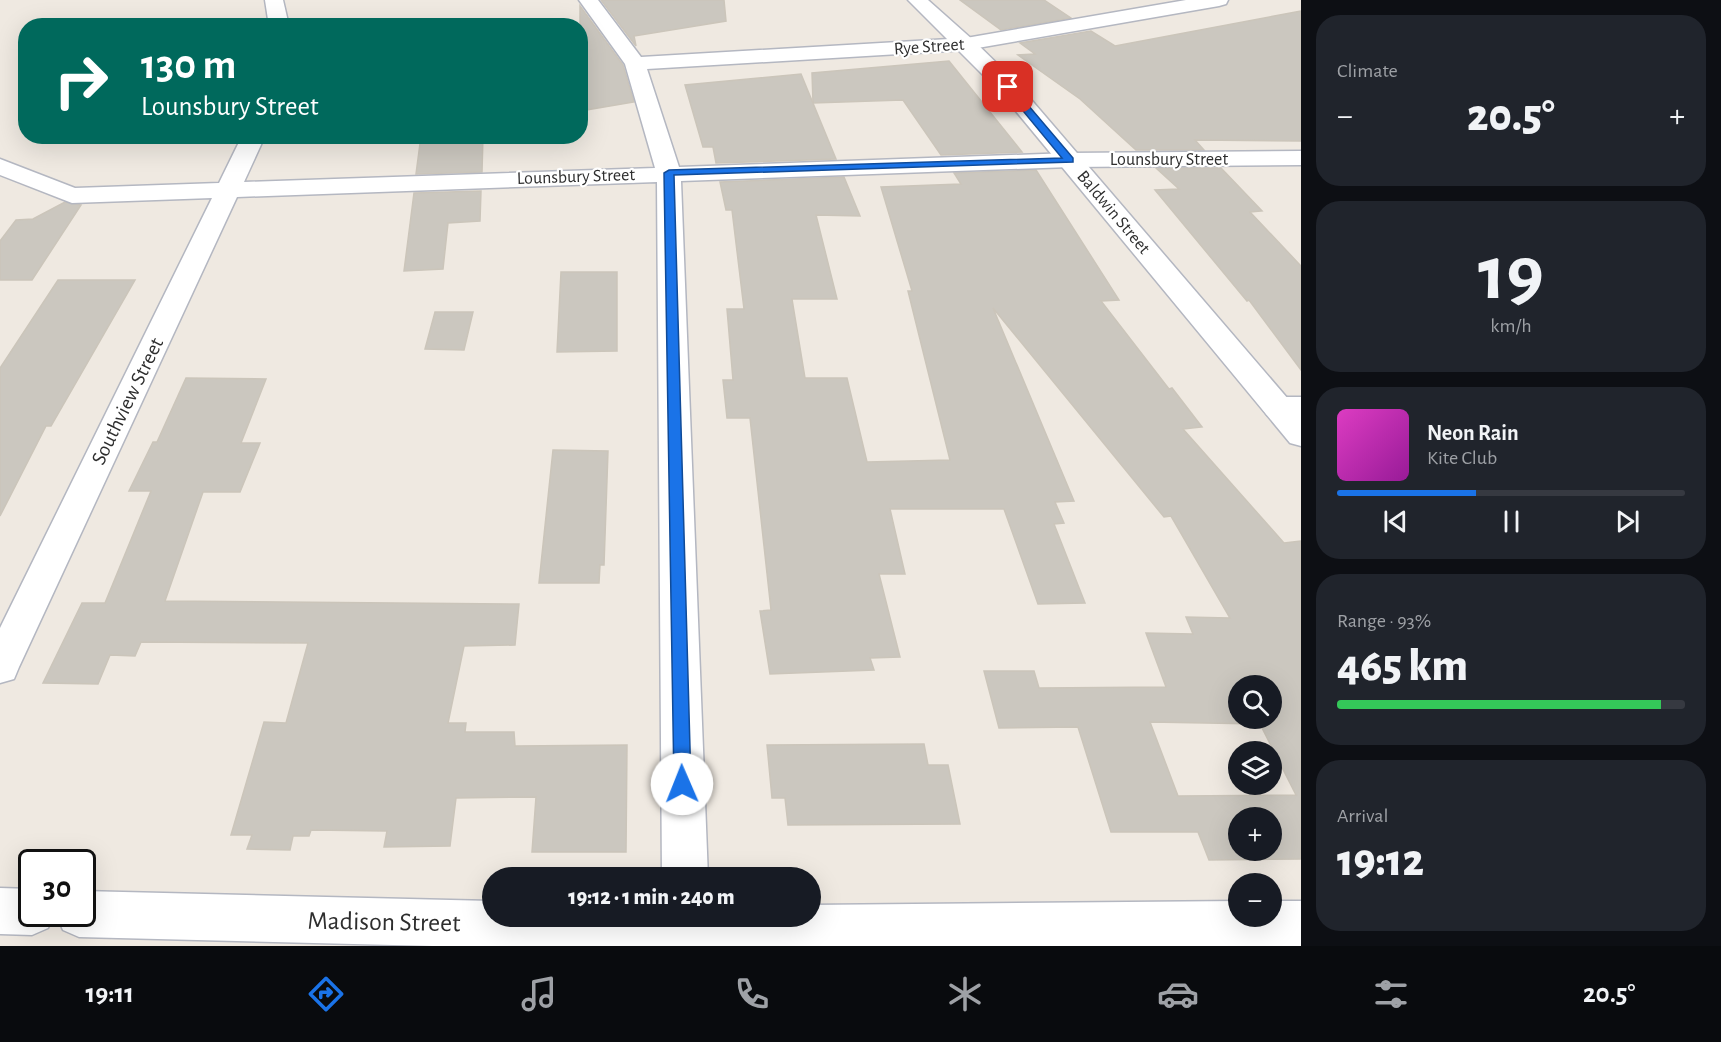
<!DOCTYPE html>
<meta charset="utf-8">
<style>
:root{--surface:#171b24;--page:#20242c;--text:#f1f3f6;--muted:#9ea1a6;--line:#363941;--accent:#1a73e8}
body{margin:0;font-family:"Alegreya Sans",sans-serif;background:var(--page);color:var(--text);height:100vh;display:flex;flex-direction:column;font-size:22px;white-space:nowrap}
*{box-sizing:border-box;margin:0}
p{font-size:20px;color:var(--muted)}
.icon{flex:none;width:33px;height:33px;fill:none;stroke:currentColor;stroke-width:2;stroke-linecap:round;stroke-linejoin:round}
.map{position:relative;flex:1;overflow:hidden}
.side{display:flex;flex-direction:column;gap:15px;padding:15px;background:#0d0f14;width:420px}
.side>*{flex:none}
.guide{position:absolute;left:18px;top:18px;width:570px;height:126px;border-radius:24px;box-shadow:0 6px 24px #0002;background:#00695c;color:#fff;overflow:hidden}
.buttons{position:absolute;left:1228px;top:675px;display:grid;gap:12px}
.buttons a{display:grid;place-items:center;width:54px;height:54px;border-radius:50%;background:var(--surface);box-shadow:0 6px 24px #0002;font-size:30px}
.speed{position:absolute;left:18px;top:849px;display:flex;gap:12px;font-size:30px;font-weight:700;text-align:center}
.speed>*{display:grid;place-content:center;width:78px;height:78px;border-radius:50%;background:var(--surface);box-shadow:0 6px 24px #0002;line-height:1}
.speed .limit{border:3px solid #111;border-radius:9px;background:#fff;color:#111}
.pin{position:absolute;display:grid;place-items:center;width:51px;height:51px;color:#fff;margin:-26px;border-radius:12px;box-shadow:0 3px 9px #0006}
.me{position:absolute;width:66px;margin:-33px;rotate:359deg;stroke-linejoin:round;filter:drop-shadow(0 0 4px #0008)}
.turn{display:flex;align-items:center;gap:21px;height:126px;padding:0 24px;font-size:27px}
.turn .icon{width:78px;height:78px;stroke-width:2.5}
.turn b{display:block;font-size:42px;line-height:51px}
.big{font-size:45px;font-weight:800;line-height:1.1}
.side .card{flex:1;display:flex;flex-direction:column;justify-content:center;gap:9px;min-width:0;padding:0 21px;border-radius:24px;background:var(--page)}
.side .dial{align-items:center;gap:0}
.dial b{font-size:78px;line-height:1}
.song{display:flex;align-items:center;gap:18px}
.cover{width:72px;height:72px;border-radius:9px;background:linear-gradient(135deg,hsl(310 70% 55%),hsl(300 70% 35%))}
.played{height:6px;border-radius:3px;background:linear-gradient(90deg,var(--accent) 40%,var(--line) 40%)}
.keys{display:flex;justify-content:space-around;direction:ltr}
.heat{display:flex;justify-content:space-between;align-items:center;font-size:33px;direction:ltr}
.charge{height:9px;border-radius:4px;background:linear-gradient(90deg,#34c759 93%,var(--line) 0)}
.trip{position:absolute;left:482px;top:867px;width:339px;height:60px;border-radius:30px;background:var(--surface);box-shadow:0 6px 24px #0002;font-weight:800;line-height:60px;text-align:center}
.dock{display:flex;height:96px;justify-content:space-around;align-items:center;background:#090b0e;color:var(--muted)}
.dock .icon{width:42px;height:42px}
.dock .selected{color:var(--accent)}
.dock b{font-size:27px;color:var(--text)}
main{display:flex;flex:1;min-height:0}
.map>svg:first-child{display:block}
.building{fill:#cbc7bf;stroke:#cbc5ba;stroke-width:1.5;fill-rule:evenodd}
.lines{fill:none;stroke-linecap:round;stroke-linejoin:round}
.street-casing{stroke:#b4b7c1;stroke-width:3}
.secondary-casing{stroke:#b4b7c1;stroke-width:3}
.street{fill:#fff;fill-rule:evenodd}
.secondary{fill:#fff;fill-rule:evenodd}
.route{fill:#1a73e8;stroke:#114b97;stroke-width:1.5}
.labels{text-anchor:middle;stroke-width:4.5;stroke-linejoin:round;paint-order:stroke}
.far-street-label{font-size:18px;fill:#2e2e2e;stroke:#fff}
.street-label{font-size:21px;fill:#2e2e2e;stroke:#fff}
.near-street-label{font-size:26px;fill:#2e2e2e;stroke:#fff}
</style>
<main>
<div class="map">
<svg width="1301" height="946" viewBox="0 0 1301 946">
<rect width="100%" height="100%" fill="#efe9e1"/>
<!-- building -->
<g class="building">
<polygon points="601,0 724,0 726,21 634,36 636,46"/>
<polygon points="960,0 1044,0 1071,18 1001,30"/>
<polygon points="580,6 623,65 634,102 580,111"/>
<polygon points="1301,11 1301,141 1195,140 1204,150 1136,150 1080,99 1018,55 1035,54 1020,43 1091,31 1115,46"/>
<polygon points="949,61 1022,152 941,155 903,100 813,103 812,73"/>
<polygon points="801,74 836,159 716,163 713,147 703,147 685,85"/>
<polygon points="421,136 483,136 482,172 416,174"/>
<polygon points="1156,168 1221,168 1262,211 1250,212 1301,266 1301,370 1249,300 1247,301 1155,190 1179,189"/>
<path d="M1036 170 1119 300 1101 301 1169 389 1172 388 1202 427 1183 429 1284 543 1301 541V859L1209 860 1198 832H1111L1078 727 999 728 984 671H1034L1039 688 1166 687 1146 633 1193 634 1186 617 1230 618 1171 516 1164 517 993 308 1074 501 1055 502 1064 523 1054 524 1085 603 1038 604 1004 509H890L905 574H879L900 657 870 658 874 670 770 674 760 611 771 610 750 418H727L723 380H733L727 309H744L732 210H726L720 182 844 177 860 216 816 215 837 299H792L805 378H847L867 462 950 460 908 291H912L881 187 961 184 954 173ZM1239 686H1272V718H1239ZM1150 722 1260 724 1296 795 1178 796ZM1239 818H1272V850H1239Z"/>
<polygon points="481,191 480,221 448,223 443,269 404,271 414,193"/>
<polygon points="65,202 81,205 32,280 0,280 0,241 16,220 33,219"/>
<polygon points="561,272 617,272 617,351 557,352"/>
<polygon points="58,280 135,280 51,426 46,426 0,516 0,368"/>
<polygon points="435,312 473,312 464,350 425,349"/>
<polygon points="186,378 266,379 241,443 260,443 240,492 203,492 165,601 519,604 515,645 464,646 448,723 466,723 465,732 514,732 515,746 627,745 626,852 532,852 536,797 456,798 450,846 384,847 387,831 311,830 309,836 293,836 290,850 247,849 252,835 231,835 264,722 286,723 308,643 141,642 135,656 110,655 98,684 43,683 82,603 105,603 151,491 129,491 153,442 157,442"/>
<polygon points="553,450 608,451 604,565 600,565 599,583 539,583"/>
<polygon points="924,744 928,765 948,765 960,824 788,825 785,798 772,798 767,745"/>
</g>
<g class="lines">
<!-- street casing -->
<g class="street-casing">
<g id="street">
<polygon points="265,0 283,0 289,26 269,26"/>
<polygon points="579,0 598,0 641,57 966,38 1186,0 1228,0 1226,4 1219,6 966,50 647,69 679,167 1070,153 1301,151 1301,165 1070,167 681,181 708,878 662,878 657,182 237,197 19,667 14,679 0,683 0,628 212,198 72,203 0,175 0,159 75,188 219,183 242,136 265,136 244,182 655,168 625,64"/>
<polygon points="1278,397 1301,397 1301,419 1278,419 1267,415 1262,408 1267,401"/>
<polygon points="0,888 32,889 32,914 54,914 48,928 32,935 0,934"/>
<polygon points="82,891 492,901 492,916 810,916 810,905 1239,901 1239,916 1272,916 1272,901 1301,901 1301,946 433,946 79,937 63,930 56,914 82,914"/>
</g>
</g>
<!-- secondary casing -->
<g class="secondary-casing">
<polygon id="secondary" points="908,0 928,0 973,40 1016,82 1301,414 1301,446 1290,443 1000,92"/>
</g>
<!-- street -->
<use href="#street" class="street"/>
<!-- secondary -->
<use href="#secondary" class="secondary"/>
</g>
<!-- route -->
<polygon class="route" points="1005,85 1011,85 1073,158 1073,162 674,175 691,784 689,789 682,792 676,789 674,784 664,173 669,170 1062,158 1005,89"/>
<g class="labels">
<!-- far-street labels -->
<g class="far-street-label">
<text transform="translate(929 46) rotate(-4)" y="6">Rye Street</text>
<text x="1169" y="165">Lounsbury Street</text>
<text transform="translate(576 176) rotate(-2)" y="6">Lounsbury Street</text>
<text transform="translate(1114 212) rotate(50)" y="6">Baldwin Street</text>
</g>
<!-- street labels -->
<g class="street-label">
<text transform="translate(127 401) rotate(-64)" y="7">Southview Street</text>
</g>
<!-- near-street labels -->
<g class="near-street-label">
<text transform="translate(384 921) rotate(1)" y="9">Madison Street</text>
</g>
</g>
</svg>
<div class="buttons">
<a><svg class="icon" aria-label="search" viewBox="0 0 24 24"><circle cx="10" cy="10" r="6"/><path d="M15 15l6 6"/></svg></a>
<a><svg class="icon" aria-label="layers" viewBox="0 0 24 24"><path d="M12 4l9 5-9 5-9-5zM3 14l9 5 9-5"/></svg></a>
<a>+</a>
<a>−</a>
</div>
<div class="speed"><div class="limit">30</div></div>
<div class="pin" style="left:1008px;top:87px;background:#d93025"><svg class="icon" aria-label="arrive" viewBox="0 0 24 24"><path d="M6 21V4h12l-3 4 3 4H6"/></svg></div>
<svg class="me" style="left:682px;top:784px" viewBox="-20 -20 40 40"><circle r="19" fill="#fff"/><path d="M0-13L10 11 0 6-10 11z" fill="#1a73e8"/></svg>
<div class="trip">19:12 · 1 min · 240 m</div>
<div class="guide">
<div class="turn"><svg class="icon" aria-label="right" viewBox="0 0 24 24"><path d="M7 20v-9h11M14 6l5 5-5 5"/></svg><div><b>130 m</b>Lounsbury Street</div></div>
</div>
</div>
<section class="side">
<div class="card"><p>Climate</p>
<div class="heat"><a>−</a><b class="big">20.5°</b><a>+</a></div>
</div>
<div class="card dial"><b>19</b><p>km/h</p></div>
<div class="card">
<div class="song"><i class="cover"></i><div><b>Neon Rain</b><p>Kite Club</p></div></div>
<div class="played"></div>
<div class="keys"><svg class="icon" aria-label="previous" viewBox="0 0 24 24"><path d="M18 5L8 12l10 7zM5 5v14"/></svg><svg class="icon" aria-label="pause" viewBox="0 0 24 24"><path d="M8 5v14M16 5v14"/></svg><svg class="icon" aria-label="next" viewBox="0 0 24 24"><path d="M6 5l10 7-10 7zM19 5v14"/></svg></div>
</div>
<div class="card"><p>Range · 93%</p><b class="big">465 km</b><div class="charge"></div></div>
<div class="card"><p>Arrival</p><b class="big">19:12</b></div>
</section>
</main>
<nav class="dock">
<b>19:11</b>
<svg class="icon selected" aria-label="directions" viewBox="0 0 24 24"><path d="M12 3l9 9-9 9-9-9zM9 14v-3h6M13 9l2 2-2 2"/></svg>
<svg class="icon" aria-label="music" viewBox="0 0 24 24"><path d="M9 18V5l10-2v13"/><circle cx="6" cy="18" r="3"/><circle cx="16" cy="16" r="3"/></svg>
<svg class="icon" aria-label="phone" viewBox="0 0 24 24"><path d="M5 4h4l2 5-3 2q2 4 5 5l2-3 5 2v4C11 20 4 13 5 4z"/></svg>
<svg class="icon" aria-label="climate" viewBox="0 0 24 24"><path d="M12 3v18M4 7l16 10M4 17L20 7"/></svg>
<svg class="icon" aria-label="car" viewBox="0 0 24 24"><path d="M5 17H2v-5l4-1 3-4h7l3 4 3 1v5h-3M9 17h6M6 11h13"/><circle cx="7" cy="17" r="2"/><circle cx="17" cy="17" r="2"/></svg>
<svg class="icon" aria-label="filters" viewBox="0 0 24 24"><path d="M4 7h16M4 17h16"/><circle cx="9" cy="7" r="2"/><circle cx="15" cy="17" r="2"/></svg>
<b>20.5°</b>
</nav>
